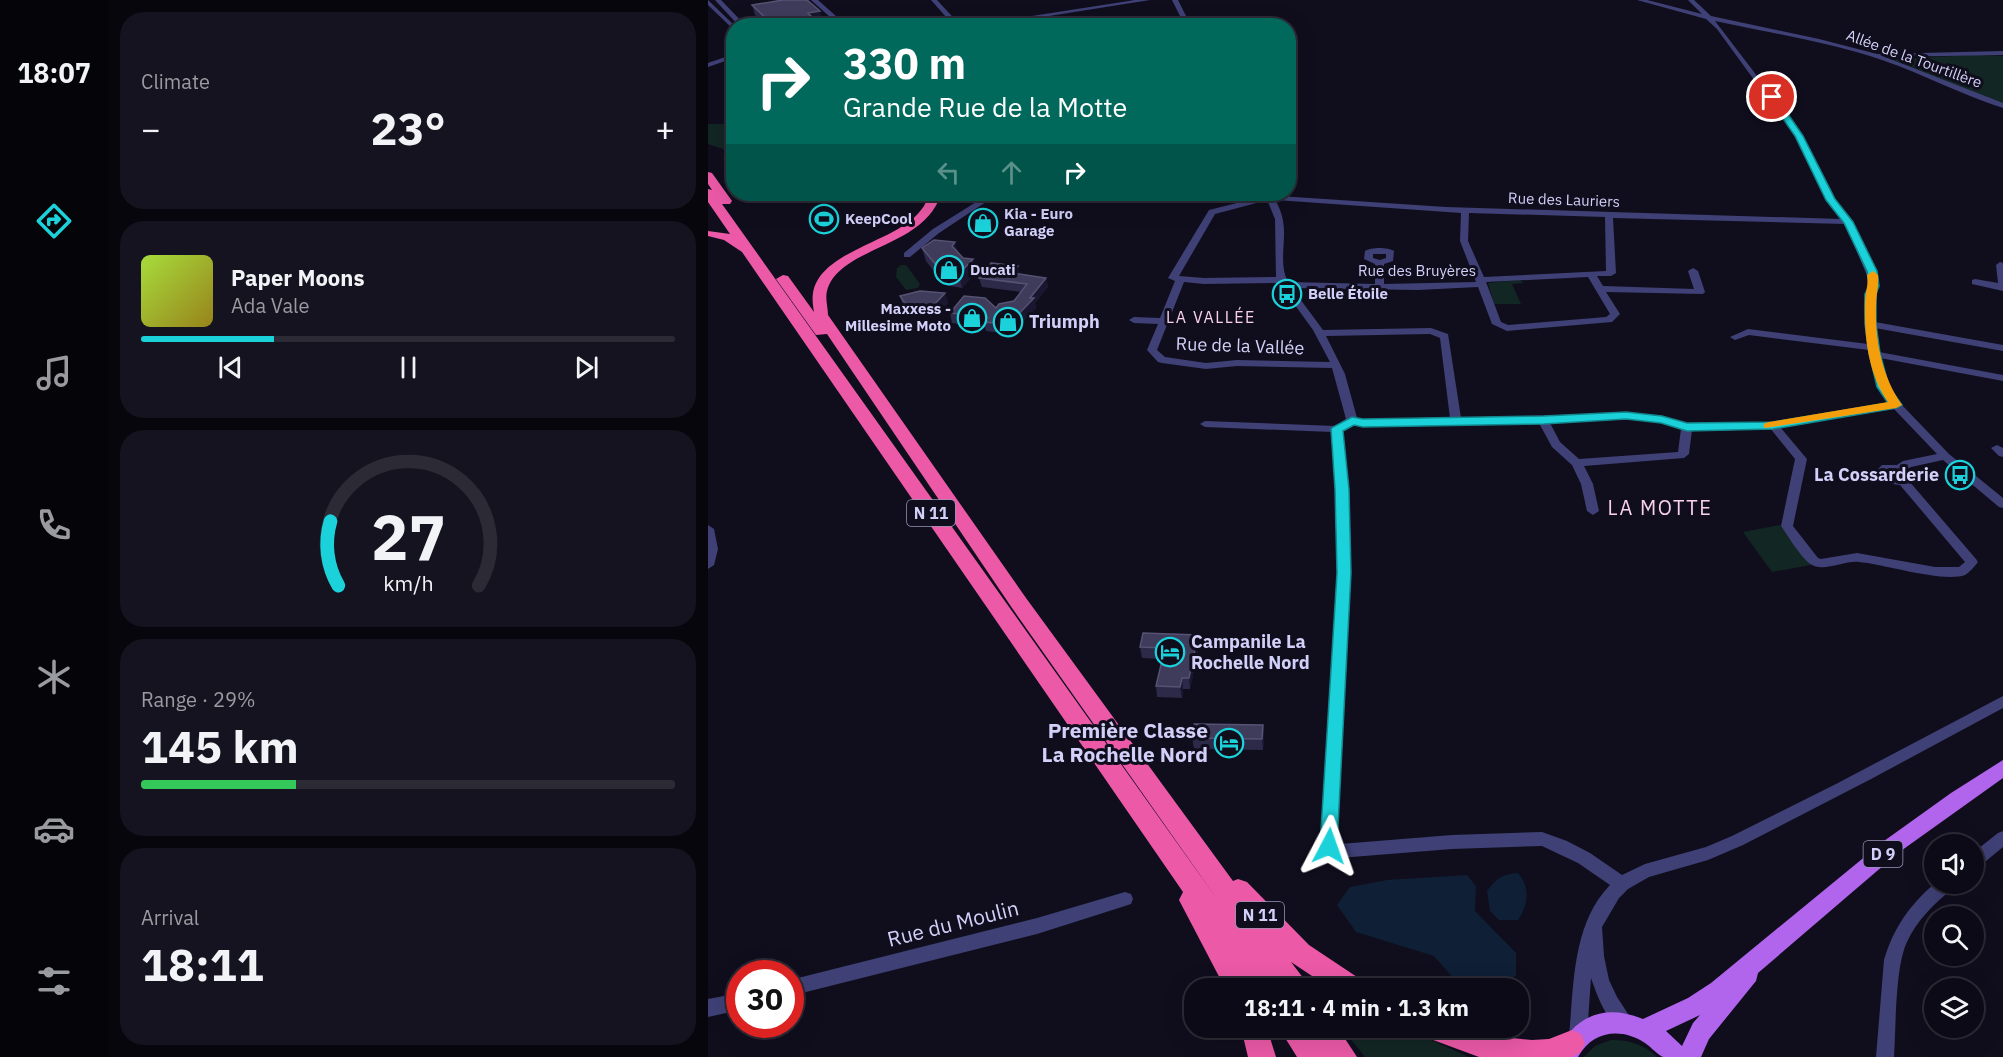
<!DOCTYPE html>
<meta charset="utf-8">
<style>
:root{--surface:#0c0a16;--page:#15131f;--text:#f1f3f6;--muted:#9a9aa1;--line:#2c2b35;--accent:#1bd2da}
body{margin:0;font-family:"IBM Plex Sans",sans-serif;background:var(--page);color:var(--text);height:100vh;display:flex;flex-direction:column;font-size:22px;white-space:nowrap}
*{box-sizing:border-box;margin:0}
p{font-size:20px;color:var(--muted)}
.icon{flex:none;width:33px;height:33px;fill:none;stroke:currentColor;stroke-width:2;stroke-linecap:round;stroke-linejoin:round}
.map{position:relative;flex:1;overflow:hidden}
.side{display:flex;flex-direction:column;gap:12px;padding:12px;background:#07060c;width:600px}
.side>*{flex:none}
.hud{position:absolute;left:18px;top:18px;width:570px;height:183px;border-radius:24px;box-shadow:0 6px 24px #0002,0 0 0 2px var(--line);background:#00695c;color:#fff;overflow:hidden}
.buttons{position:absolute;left:1216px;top:834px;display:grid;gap:12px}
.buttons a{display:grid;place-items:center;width:60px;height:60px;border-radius:50%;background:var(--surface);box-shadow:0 6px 24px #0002,0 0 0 2px var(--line);font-size:30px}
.speed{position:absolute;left:18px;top:960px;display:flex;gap:12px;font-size:30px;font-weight:700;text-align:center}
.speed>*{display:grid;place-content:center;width:78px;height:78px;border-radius:50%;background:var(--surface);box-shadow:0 6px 24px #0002,0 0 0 2px var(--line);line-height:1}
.speed .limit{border:9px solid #d22;background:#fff;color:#111}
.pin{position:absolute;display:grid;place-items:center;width:51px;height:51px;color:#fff;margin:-26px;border:3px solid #fff;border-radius:50%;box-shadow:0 2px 6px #0007}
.me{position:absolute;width:66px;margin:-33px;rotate:4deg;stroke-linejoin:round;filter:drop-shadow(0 0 4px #0008)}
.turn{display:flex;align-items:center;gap:21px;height:126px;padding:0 18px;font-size:27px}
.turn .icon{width:78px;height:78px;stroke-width:2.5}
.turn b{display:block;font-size:42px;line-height:51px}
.lanes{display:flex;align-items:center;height:57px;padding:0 18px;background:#0003;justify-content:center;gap:30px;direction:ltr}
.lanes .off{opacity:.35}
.big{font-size:45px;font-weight:700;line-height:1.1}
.side .tile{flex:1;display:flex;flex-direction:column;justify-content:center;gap:9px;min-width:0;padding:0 21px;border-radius:24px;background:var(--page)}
.side .dial{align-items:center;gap:0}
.dial svg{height:156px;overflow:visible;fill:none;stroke:var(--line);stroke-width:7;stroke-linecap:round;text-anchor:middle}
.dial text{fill:var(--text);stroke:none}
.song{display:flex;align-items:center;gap:18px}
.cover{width:72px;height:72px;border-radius:9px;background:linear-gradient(135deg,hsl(80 70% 55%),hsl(50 70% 35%))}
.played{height:6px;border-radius:3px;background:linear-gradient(90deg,var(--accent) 25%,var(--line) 25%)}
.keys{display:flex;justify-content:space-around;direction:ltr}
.heat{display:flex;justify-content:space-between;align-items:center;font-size:33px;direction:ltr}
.charge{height:9px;border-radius:4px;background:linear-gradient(90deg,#34c759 29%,var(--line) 0)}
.trip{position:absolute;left:476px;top:978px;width:345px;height:60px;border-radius:24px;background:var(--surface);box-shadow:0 6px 24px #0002,0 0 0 2px var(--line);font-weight:700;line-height:60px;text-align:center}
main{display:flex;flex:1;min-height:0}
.tab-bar{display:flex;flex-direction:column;width:108px;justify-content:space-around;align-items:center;background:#050409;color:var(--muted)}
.tab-bar .icon{width:42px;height:42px}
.tab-bar .selected{color:var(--accent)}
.tab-bar b{font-size:27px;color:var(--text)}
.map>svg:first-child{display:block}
.green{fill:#122624}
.water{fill:#0e1f36}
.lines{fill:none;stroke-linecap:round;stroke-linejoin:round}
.minor{fill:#3f4076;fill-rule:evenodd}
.major{fill:#b164ec;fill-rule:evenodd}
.highway{fill:#eb59a7;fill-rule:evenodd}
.wall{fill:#2d2948}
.shaded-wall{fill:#1a162f}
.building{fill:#3f3b5b;stroke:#565274;stroke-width:1.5}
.route{fill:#1bd2da;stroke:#12888e;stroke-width:1.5}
.slow{fill:#f59e0b}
.labels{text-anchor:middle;stroke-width:6;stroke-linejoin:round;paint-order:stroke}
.far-street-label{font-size:15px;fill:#d2d0f9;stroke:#100e1d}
.far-poi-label{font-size:15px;font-weight:bold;fill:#d2d0f9;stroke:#100e1d;text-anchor:start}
.far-neighbourhood-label{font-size:16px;letter-spacing:1.5px;fill:#f9d1ed;stroke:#100e1d}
.shield{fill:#100e1d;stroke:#9896b7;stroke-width:1.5}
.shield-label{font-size:16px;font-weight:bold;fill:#d2d0f9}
.poi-label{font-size:18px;font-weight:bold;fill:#d2d0f9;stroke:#100e1d;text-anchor:start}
.street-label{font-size:18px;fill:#d2d0f9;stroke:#100e1d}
.neighbourhood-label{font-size:20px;letter-spacing:1.5px;fill:#f9d1ed;stroke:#100e1d}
.near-poi-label{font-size:21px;font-weight:bold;fill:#d2d0f9;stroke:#100e1d;text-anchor:end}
.near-street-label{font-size:21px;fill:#d2d0f9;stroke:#100e1d}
</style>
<main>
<nav class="tab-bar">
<b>18:07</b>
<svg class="icon selected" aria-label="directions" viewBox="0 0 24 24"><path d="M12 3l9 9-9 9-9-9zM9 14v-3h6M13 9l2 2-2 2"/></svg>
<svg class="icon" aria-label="music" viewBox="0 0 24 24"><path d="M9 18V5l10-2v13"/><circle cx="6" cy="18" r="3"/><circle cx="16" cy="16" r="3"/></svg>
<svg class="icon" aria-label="phone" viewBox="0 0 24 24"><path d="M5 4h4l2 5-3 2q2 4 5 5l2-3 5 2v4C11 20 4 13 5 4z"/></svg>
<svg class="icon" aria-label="climate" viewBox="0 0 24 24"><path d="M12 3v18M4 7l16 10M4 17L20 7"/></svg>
<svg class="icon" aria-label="car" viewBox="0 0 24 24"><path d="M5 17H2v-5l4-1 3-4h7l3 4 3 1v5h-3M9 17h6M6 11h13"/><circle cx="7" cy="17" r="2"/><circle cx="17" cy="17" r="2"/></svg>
<svg class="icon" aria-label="filters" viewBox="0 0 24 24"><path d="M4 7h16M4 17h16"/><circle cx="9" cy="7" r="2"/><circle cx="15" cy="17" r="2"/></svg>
</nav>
<section class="side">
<div class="tile"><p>Climate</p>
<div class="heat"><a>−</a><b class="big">23°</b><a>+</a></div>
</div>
<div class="tile">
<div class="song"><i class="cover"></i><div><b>Paper Moons</b><p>Ada Vale</p></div></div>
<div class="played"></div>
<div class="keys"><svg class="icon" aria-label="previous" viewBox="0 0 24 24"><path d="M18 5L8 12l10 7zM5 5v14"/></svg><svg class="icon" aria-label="pause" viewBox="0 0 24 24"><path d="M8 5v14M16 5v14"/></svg><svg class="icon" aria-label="next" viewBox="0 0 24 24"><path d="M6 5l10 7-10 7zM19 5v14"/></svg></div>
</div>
<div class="tile dial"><svg viewBox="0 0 100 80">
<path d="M14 69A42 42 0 1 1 86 69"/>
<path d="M14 69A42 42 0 0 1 10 36" stroke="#1bd2da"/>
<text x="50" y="56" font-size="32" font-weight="700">27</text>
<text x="50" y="72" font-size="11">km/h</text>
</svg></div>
<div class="tile"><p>Range · 29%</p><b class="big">145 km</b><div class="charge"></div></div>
<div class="tile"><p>Arrival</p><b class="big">18:11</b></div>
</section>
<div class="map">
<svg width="1295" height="1057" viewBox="0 0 1295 1057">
<rect width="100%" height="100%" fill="#100e1d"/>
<!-- green -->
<g class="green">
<polygon points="1267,55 1295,56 1295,105 1180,59"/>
<polygon points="0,124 25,124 25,157 14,161 19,155 15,149 0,144"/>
<polygon points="193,265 198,265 212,284 210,288 198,290 188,277 189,268"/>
<polygon points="812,280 816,283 804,284 813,304 786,304 780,283"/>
<polygon points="1072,525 1103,565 1064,572 1035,532"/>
<polygon points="634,1028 696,1028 761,1057 657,1057"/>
<path d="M903 1040C922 1040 935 1044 949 1057H876L887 1046Z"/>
</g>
<!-- water -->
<g class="water">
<path d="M810 873C823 888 820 905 810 920H791L782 911 779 891C788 879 794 874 810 873Z"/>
<polygon points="759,875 768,886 767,911 808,953 808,975 798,985 788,988 772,988 748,981 726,956 648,932 629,905 642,887 679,880"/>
</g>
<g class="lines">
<!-- minor -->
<g class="minor">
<polygon points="0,0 27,26 26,30 0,5"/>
<polygon points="7,0 13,0 38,26 31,26"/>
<polygon points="103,0 110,0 139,26 132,26"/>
<polygon points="223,0 229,0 253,26 246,26"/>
<polygon points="427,0 442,0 279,26 260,26"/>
<polygon points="464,0 470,0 483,26 477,26"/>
<path d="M929 0H939L994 14 980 0H986L1003 16 1111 39 1169 54 1295 51V55L1177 57 1295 103V108C1254 95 1215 74 1174 60 1120 42 1063 33 1007 21L1095 136 1126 199 1144 222 1171 280V286L1167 294V322L1295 345V351L1167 328 1171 352 1295 375V381L1172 358 1180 387 1192 403 1241 454 1295 498V508L1291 507 1235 460 1203 467 1197 470 1201 481 1268 559 1270 562C1267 566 1262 572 1257 575 1235 583 1176 564 1151 562 1136 560 1114 574 1101 563 1092 556 1080 536 1073 526L1087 459 1062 428 1013 431 984 430 981 454 976 458 876 466 885 484 891 511 885 515 879 511 873 484 864 465 844 447 831 423 655 426 645 424 635 430 640 489 642 573 629 842 632 844 744 835 834 832 859 841 882 853 914 875 937 864 998 847 1024 836 1128 784 1295 696V708L1165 778 1035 845 1000 860 941 877 920 889 911 898 894 927 896 956 901 980 909 997 926 1023 923 1029 917 1032C899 1024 889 995 883 978L879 1036 876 1042 870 1045 864 1042 861 1036C866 985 864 924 902 885L870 863 834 846 744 849 631 858 615 851 613 846 630 573 628 489 624 432 497 427 492 424 497 421 627 426 638 419 624 368 529 366 498 369 454 363 450 362 439 350 450 324 426 323 421 320 426 317 452 318 467 281 460 278 501 210 553 197H556V201L507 214 471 276 496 278 568 277 567 219 560 202 564 200H567C586 230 567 256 580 282L667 284V264L656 259 657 251C663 247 680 247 686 251L685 261 676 264V284L768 282 752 241 753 213 568 200 567 198 571 196 738 207 1133 219 1118 200 1087 136 1009 29 998 19ZM761 213 897 217 898 271 776 277 760 241ZM905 218 1137 224 1161 280C1161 286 1159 288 1157 294 1154 309 1158 329 1160 344L1040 329 1022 337 1027 340 1041 335 1161 350 1170 387 1181 403 1065 422 1013 425 979 424 954 417 918 413 753 418 740 334 723 328 615 330 584 288 710 290 770 287 784 324 799 331 904 322 912 314 898 292 995 294 997 292 990 271 985 268 980 271 986 289 895 286 889 276H903L908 273ZM665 254H678V258L672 260 665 258ZM880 277 902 314 898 317 800 325 793 322 778 282ZM476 282 496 284 571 283 605 330 622 362 529 360 498 363 457 357 449 350ZM722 334 732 338 742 418 655 420 649 418 637 374 618 336ZM1186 409 1229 454 1195 461 1189 465H1174L1168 471C1171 482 1182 484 1192 485L1257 562 1251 567H1227L1149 553 1113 559 1110 558 1085 526 1099 459 1072 427ZM918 419 953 423 973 429 970 452 871 459 852 442 842 423ZM1180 472H1187L1188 477Z"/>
<polygon points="26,54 26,58 0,67 0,63"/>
<polygon points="281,194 290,194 231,233 202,257 196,257 196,253 225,229"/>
<polygon points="1292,262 1295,263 1295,291 1264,284 1264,280 1267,279 1290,283 1288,265"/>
<polygon points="1289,445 1295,448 1295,457 1291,456 1283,448"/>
<polygon points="0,525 6,529 10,549 6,565 0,569"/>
<polygon points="1295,831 1295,847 1272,866 1266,868 1266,852 1290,833"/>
<path d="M1227 883 1246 884 1244 889C1226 904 1209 920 1199 942 1187 967 1188 1027 1186 1057H1168L1176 960C1185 928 1202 905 1227 883Z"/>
<polygon points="417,892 423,894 425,899 423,904 417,906 329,934 82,996 82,980 329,918"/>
<polygon points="32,993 32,1010 0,1017 0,999"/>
</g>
<!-- major -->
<path class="major" d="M1295 760V778L1190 853 1050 973 1048 981 1001 1039 993 1057C982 1057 966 1057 955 1057 950 1055 943 1047 937 1043 913 1027 884 1031 870 1057H847C863 1018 894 1002 935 1019L980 998 1003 983 1176 841 1243 793ZM992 1015 985 1023 974 1046 958 1031Z"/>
<!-- highway -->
<g class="highway">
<path d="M0 172 4 173 24 201 22 204H14L509 899 304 608 119 334 108 335 68 279 75 275 80 276 106 312C105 306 104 299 105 293 112 250 190 242 213 210 217 206 219 199 221 194H233C216 249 131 246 119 291 117 298 120 308 120 315L318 598 525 881 530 879 539 882 601 945 652 979 656 988H622L583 962 596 979 600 988H572L567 982 570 988H517L471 900 475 892 34 252 16 240 0 236V231L22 234 0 202V189L4 190 0 184Z"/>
<polygon points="533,1028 559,1028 568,1057 540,1057"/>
<polygon points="571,1028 630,1028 649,1057 589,1057"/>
<polygon points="713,1028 762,1028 795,1037 824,1040 841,1039 864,1030 873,1034 877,1043 873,1052 864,1057 771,1057 717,1037"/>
</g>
</g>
<!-- wall -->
<g class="wall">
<polygon points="44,5 115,21 105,23 106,26 58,26 47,15"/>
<polygon points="214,248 250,253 255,258 265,259 268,272 254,288 237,285 218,261"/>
<polygon points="311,274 338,278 340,287 327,303 328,308 303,334 278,331 277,327 244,323 242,313 288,308 306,301 313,292 274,287 271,278"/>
<polygon points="237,293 240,303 228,316 201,315 195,306 192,296"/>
<polygon points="491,645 482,689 475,689 474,698 449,697 448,686 454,659 434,658 432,647"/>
<polygon points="555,725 556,736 555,750 486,749 484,738"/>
</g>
<!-- shaded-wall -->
<g class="shaded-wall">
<polygon points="112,11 115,21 105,23 106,26 64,26 64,24"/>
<polygon points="247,242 251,255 244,246"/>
<polygon points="265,259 268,272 254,288 251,274"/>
<polygon points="310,266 312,276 306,283 304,273"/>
<polygon points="338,278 340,287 327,303 328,308 303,334 301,324"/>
<polygon points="237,293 240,303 228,316 225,306"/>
<polygon points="490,635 491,645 482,689 481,678"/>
<polygon points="474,678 475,689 474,698 472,687"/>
<polygon points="555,725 556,736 555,750 554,739"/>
</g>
<!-- building -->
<g class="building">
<polygon points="75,0 99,0 112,11 100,13 103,16 64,24 44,5"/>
<polygon points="226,240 247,242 244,246 255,258 265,259 251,274 234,272 214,248"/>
<polygon points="283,263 310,266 304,273 338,278 322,298 326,298 301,324 275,322 279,317 242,313 256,296 277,298 288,308 291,304 306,301 319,284 271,278"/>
<polygon points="212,291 237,293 225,306 198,305 192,296"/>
<polygon points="435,633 490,635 481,678 474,678 472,687 448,686 457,648 432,647"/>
<polygon points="486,724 555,725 554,739 484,738"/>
</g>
<!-- route -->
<polygon class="route" points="1061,95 1067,95 1095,136 1127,199 1145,222 1169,271 1171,286 1168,294 1168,324 1172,353 1181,387 1194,405 1188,408 1065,429 979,431 953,423 918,419 836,424 655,427 646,425 635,431 641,489 643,573 629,846 627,852 621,854 614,852 612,846 629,573 627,489 623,429 625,427 644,417 655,419 836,416 918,412 954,416 979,423 1065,422 1180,403 1169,387 1161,353 1157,324 1157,294 1161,286 1159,271 1136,223 1118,200 1087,136 1060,97"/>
<!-- slow -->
<path class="slow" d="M1165 271 1170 275C1171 286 1168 295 1168 307 1167 341 1174 376 1194 405L1188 408 1057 428 1055 426 1057 423 1061 422 1180 402C1160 373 1156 337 1157 302 1157 292 1161 285 1159 275Z"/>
<!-- icons -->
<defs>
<g id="stadium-ring" transform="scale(1.5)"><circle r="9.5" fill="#100e1d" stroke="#1bd2da" stroke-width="1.5"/><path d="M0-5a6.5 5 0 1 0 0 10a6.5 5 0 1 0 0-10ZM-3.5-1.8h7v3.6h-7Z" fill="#1bd2da"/></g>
<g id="shop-ring" transform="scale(1.5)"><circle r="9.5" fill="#100e1d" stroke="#1bd2da" stroke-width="1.5"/><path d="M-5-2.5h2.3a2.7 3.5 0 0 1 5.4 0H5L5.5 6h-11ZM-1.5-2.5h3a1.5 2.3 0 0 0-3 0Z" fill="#1bd2da"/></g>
<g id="bus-ring" transform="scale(1.5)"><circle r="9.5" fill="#100e1d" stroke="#1bd2da" stroke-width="1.5"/><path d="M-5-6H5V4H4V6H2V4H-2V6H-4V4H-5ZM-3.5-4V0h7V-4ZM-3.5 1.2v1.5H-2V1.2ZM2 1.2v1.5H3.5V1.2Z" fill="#1bd2da"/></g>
<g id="hotel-ring" transform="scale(1.5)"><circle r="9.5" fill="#100e1d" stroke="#1bd2da" stroke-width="1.5"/><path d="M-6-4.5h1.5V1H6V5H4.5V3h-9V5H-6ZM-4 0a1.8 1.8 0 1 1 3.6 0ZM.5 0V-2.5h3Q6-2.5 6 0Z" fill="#1bd2da"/></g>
</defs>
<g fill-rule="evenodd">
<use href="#stadium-ring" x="116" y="219"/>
<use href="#shop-ring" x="275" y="223"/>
<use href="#shop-ring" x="241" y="270"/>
<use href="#bus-ring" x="579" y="294"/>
<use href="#shop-ring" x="264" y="318"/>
<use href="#shop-ring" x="300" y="322"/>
<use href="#bus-ring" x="1252" y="475"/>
<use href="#hotel-ring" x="462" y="652"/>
<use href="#hotel-ring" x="521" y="743"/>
</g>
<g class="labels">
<!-- far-street labels -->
<g class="far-street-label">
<text transform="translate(1206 59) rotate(20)" y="5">Allée de la Tourtillère</text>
<text transform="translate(856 200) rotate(2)" y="5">Rue des Lauriers</text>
<text x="709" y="276">Rue des Bruyères</text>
</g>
<!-- far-poi labels -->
<g class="far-poi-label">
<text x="296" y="219">Kia - Euro<tspan x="296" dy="17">Garage</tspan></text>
<text x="137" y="224">KeepCool</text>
<text x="262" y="275">Ducati</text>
<text x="600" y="299">Belle Étoile</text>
<text x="243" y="314" text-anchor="end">Maxxess -<tspan x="243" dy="17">Millesime Moto</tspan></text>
</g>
<!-- far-neighbourhood labels -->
<g class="far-neighbourhood-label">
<text x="503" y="323">LA VALLÉE</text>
</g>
<!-- shield labels -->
<g class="shield">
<rect x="199" y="500" width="48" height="26" rx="4.5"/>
<rect x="1155.5" y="841" width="39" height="26" rx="4.5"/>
<rect x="528" y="902" width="48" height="26" rx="4.5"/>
</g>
<g class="shield-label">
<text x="223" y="519">N 11</text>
<text x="1175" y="860">D 9</text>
<text x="552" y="921">N 11</text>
</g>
<!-- poi labels -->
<g class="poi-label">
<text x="321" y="328">Triumph</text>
<text x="1231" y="481" text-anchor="end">La Cossarderie</text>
<text x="483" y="648">Campanile La<tspan x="483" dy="21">Rochelle Nord</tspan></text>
</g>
<!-- street labels -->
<g class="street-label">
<text transform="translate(532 346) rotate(2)" y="6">Rue de la Vallée</text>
</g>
<!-- neighbourhood labels -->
<g class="neighbourhood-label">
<text x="952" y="515">LA MOTTE</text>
</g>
<!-- near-poi labels -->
<g class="near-poi-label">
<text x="500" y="738">Première Classe<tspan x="500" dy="24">La Rochelle Nord</tspan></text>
</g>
<!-- near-street labels -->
<g class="near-street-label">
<text transform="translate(245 924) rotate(-14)" y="7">Rue du Moulin</text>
</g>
</g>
</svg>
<div class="buttons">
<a><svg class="icon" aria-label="sound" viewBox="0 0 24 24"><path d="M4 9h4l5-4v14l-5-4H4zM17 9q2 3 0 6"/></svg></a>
<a><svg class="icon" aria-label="search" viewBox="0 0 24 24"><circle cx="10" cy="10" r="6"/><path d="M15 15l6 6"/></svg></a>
<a><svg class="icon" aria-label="layers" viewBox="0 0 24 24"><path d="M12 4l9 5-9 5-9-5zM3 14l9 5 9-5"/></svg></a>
</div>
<div class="speed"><div class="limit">30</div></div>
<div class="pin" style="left:1064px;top:97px;background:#d93025"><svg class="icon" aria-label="arrive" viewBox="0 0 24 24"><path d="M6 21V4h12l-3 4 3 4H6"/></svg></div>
<svg class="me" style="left:621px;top:846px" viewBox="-20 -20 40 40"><path d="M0-17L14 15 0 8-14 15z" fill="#1bd2da" stroke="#fff" stroke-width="4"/></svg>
<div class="trip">18:11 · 4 min · 1.3 km</div>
<div class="hud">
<div class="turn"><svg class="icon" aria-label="right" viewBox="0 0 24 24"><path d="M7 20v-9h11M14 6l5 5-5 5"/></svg><div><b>330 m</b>Grande Rue de la Motte</div></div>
<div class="lanes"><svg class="icon off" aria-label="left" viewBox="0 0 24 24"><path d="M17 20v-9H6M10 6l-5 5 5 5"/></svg><svg class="icon off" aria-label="ahead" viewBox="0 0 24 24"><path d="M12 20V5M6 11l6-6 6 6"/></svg><svg class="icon" aria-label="right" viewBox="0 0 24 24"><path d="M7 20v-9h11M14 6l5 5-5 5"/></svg></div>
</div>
</div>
</main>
